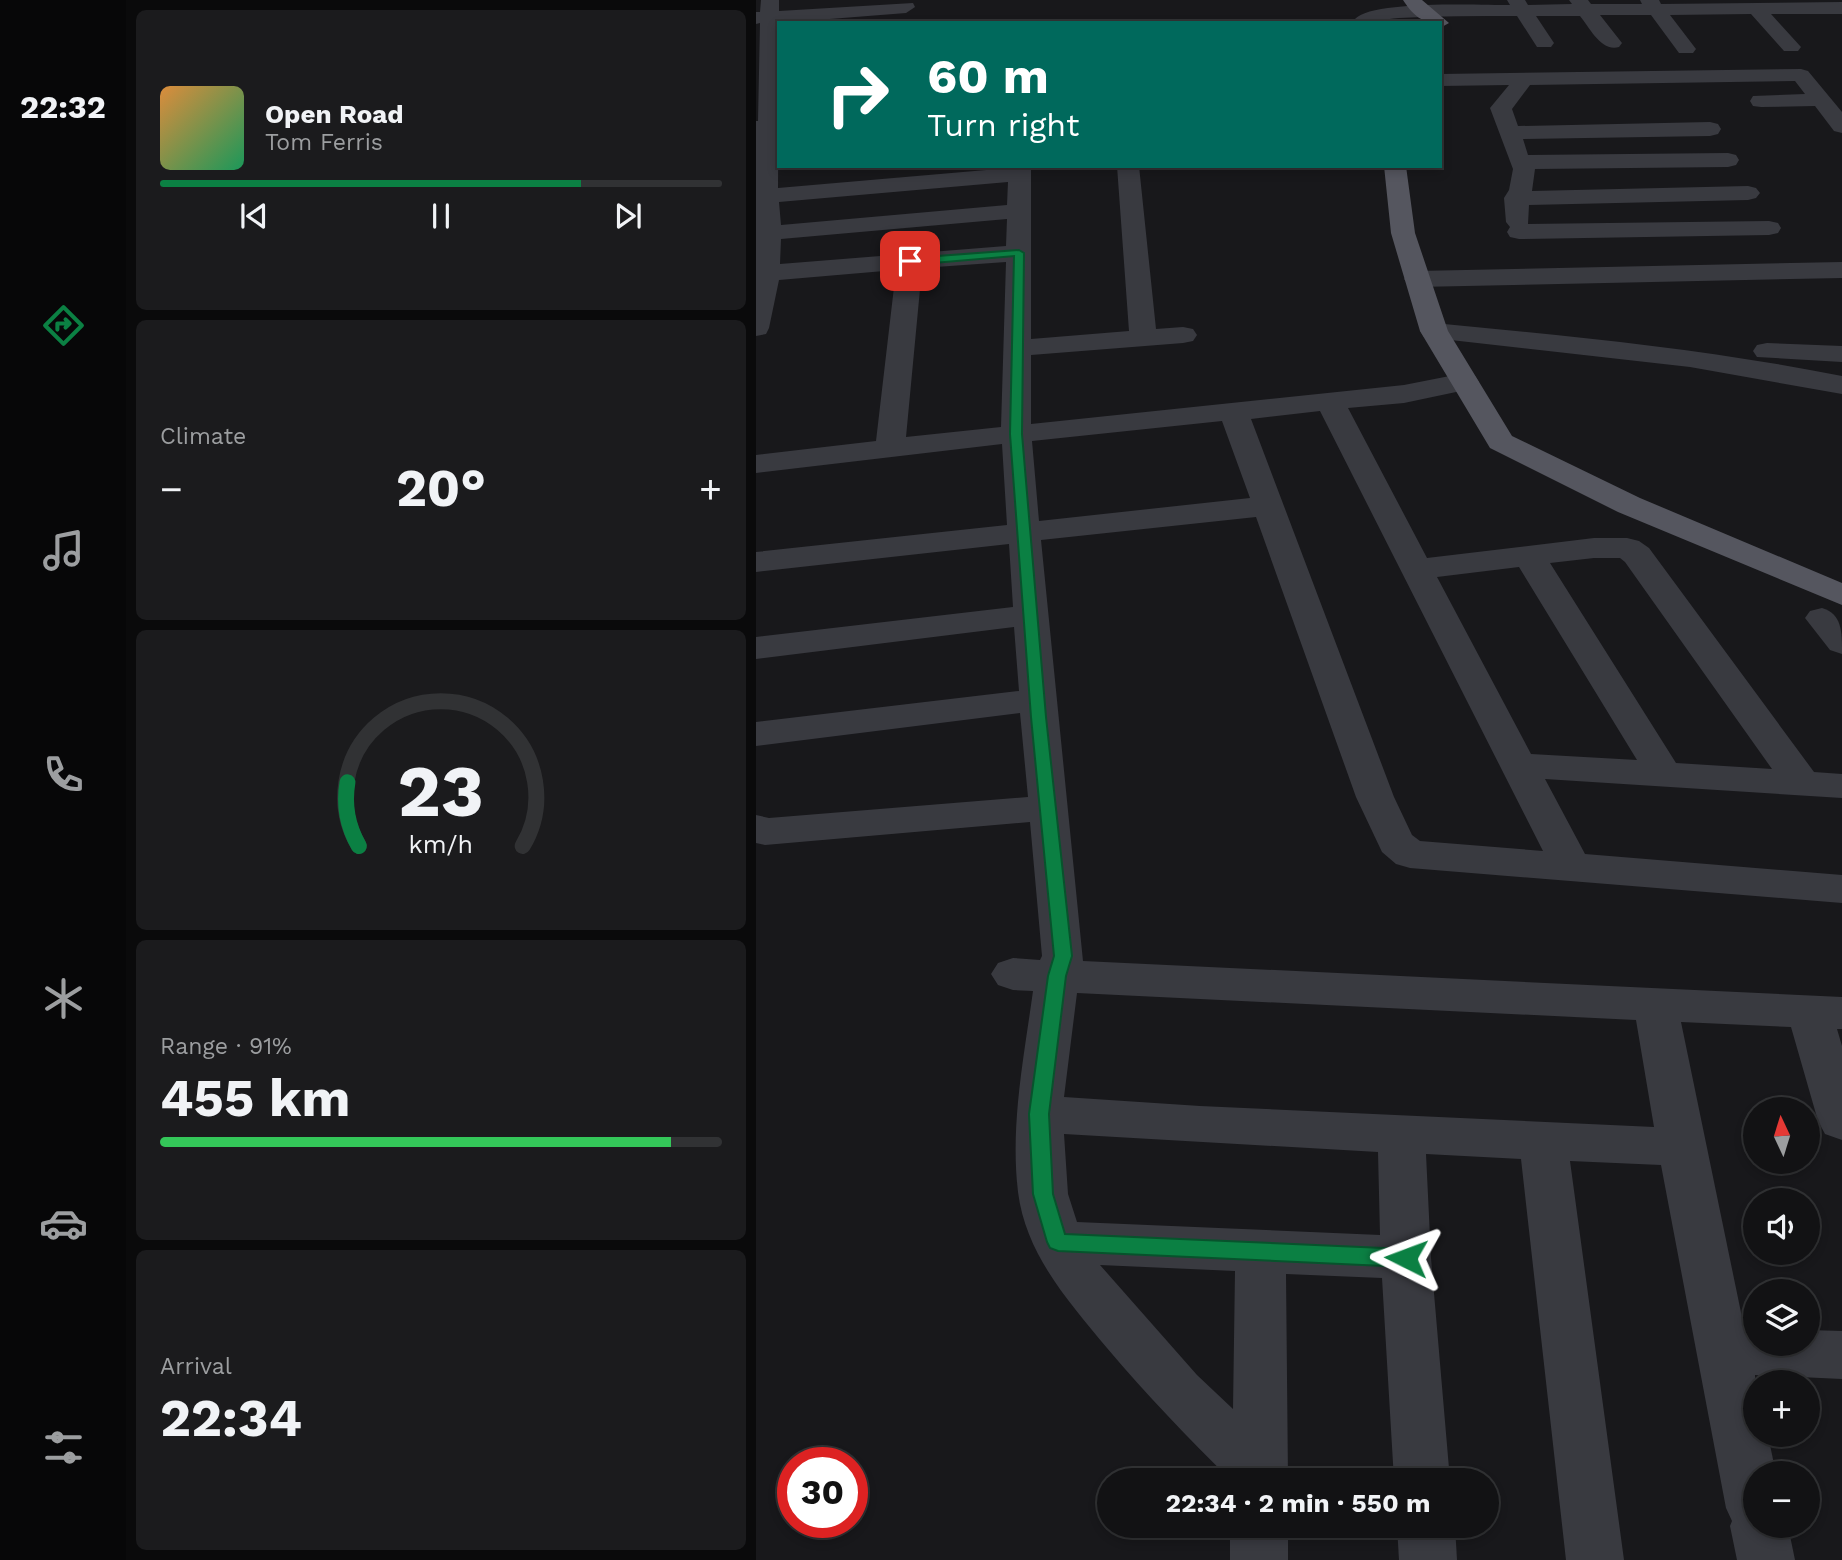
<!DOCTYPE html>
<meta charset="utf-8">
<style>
:root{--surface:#121214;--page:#1b1b1d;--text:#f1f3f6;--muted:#9c9ea0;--line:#313234;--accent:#0b8043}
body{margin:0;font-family:"Work Sans",sans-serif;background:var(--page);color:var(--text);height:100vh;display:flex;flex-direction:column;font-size:26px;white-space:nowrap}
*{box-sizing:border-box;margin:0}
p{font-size:23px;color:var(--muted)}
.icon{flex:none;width:38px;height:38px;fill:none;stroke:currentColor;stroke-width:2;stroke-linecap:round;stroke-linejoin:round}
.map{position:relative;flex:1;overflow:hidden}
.side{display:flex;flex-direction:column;gap:10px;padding:10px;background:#0a0a0b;width:630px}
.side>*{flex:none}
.hud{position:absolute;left:21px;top:21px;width:665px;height:147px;border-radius:0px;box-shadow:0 4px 10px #0003,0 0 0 2px var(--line);background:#00695c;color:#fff;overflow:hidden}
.needle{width:46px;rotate:356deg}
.fabs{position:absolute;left:987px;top:1097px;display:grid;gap:14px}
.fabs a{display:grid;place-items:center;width:77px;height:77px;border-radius:50%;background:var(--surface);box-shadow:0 4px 10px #0003,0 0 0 2px var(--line);font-size:35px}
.speed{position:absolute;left:21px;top:1447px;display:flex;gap:14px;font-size:35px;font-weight:700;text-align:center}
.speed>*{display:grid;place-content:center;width:91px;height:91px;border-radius:50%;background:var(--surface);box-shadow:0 4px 10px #0003,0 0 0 2px var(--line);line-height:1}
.speed .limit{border:10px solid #d22;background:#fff;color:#111}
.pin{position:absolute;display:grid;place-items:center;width:60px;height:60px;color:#fff;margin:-30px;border-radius:14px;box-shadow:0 4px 10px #0006}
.me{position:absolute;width:77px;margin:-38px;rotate:273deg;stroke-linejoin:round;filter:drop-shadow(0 0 5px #0008)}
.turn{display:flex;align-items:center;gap:24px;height:147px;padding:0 35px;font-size:32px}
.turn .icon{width:91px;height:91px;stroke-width:2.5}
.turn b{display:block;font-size:49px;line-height:60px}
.big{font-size:52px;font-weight:700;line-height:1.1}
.side .tile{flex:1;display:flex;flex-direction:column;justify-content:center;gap:10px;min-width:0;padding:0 24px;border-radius:10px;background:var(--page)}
.side .dial{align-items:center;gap:0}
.dial svg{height:182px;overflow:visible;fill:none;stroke:var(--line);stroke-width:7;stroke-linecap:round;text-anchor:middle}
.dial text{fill:var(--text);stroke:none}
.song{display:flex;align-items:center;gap:21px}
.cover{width:84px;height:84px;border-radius:10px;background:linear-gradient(135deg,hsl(30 70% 55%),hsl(150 70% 35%))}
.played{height:7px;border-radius:4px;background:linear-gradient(90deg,var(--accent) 75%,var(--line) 75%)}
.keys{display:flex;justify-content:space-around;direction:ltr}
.heat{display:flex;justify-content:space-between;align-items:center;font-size:38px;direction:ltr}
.charge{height:10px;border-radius:5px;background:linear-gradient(90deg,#34c759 91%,var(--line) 0)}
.trip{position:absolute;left:341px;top:1468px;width:402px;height:70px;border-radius:35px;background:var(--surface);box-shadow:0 4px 10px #0003,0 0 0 2px var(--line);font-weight:700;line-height:70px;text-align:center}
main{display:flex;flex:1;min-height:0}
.dock{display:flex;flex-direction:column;width:126px;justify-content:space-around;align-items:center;background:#070708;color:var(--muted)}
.dock .icon{width:49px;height:49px}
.dock .selected{color:var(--accent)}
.dock b{font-size:32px;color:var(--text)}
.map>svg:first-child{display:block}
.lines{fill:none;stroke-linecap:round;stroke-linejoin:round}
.minor{fill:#393a40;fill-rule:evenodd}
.major{fill:#55565f;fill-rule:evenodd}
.route{fill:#0b8043;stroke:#07532c;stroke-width:2}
</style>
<main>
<nav class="dock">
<b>22:32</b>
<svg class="icon selected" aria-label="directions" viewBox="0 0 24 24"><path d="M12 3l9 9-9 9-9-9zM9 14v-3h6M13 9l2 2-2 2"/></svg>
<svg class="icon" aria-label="music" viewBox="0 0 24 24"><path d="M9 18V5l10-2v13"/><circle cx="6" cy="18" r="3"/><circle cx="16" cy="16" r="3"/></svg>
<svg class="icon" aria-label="phone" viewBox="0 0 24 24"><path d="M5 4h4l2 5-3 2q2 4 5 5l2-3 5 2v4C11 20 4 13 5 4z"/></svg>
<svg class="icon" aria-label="climate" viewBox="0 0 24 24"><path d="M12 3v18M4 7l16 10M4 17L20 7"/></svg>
<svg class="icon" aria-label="car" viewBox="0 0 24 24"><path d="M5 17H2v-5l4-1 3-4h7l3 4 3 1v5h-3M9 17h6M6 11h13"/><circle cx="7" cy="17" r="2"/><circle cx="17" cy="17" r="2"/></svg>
<svg class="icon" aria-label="filters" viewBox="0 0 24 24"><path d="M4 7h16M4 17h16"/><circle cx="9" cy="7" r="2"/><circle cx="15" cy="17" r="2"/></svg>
</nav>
<section class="side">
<div class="tile">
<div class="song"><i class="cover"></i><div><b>Open Road</b><p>Tom Ferris</p></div></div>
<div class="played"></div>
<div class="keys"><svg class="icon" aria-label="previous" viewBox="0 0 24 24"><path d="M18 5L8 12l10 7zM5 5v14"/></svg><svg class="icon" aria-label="pause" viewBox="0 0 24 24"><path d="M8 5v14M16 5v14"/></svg><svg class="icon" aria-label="next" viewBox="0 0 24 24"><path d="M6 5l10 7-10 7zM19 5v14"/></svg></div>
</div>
<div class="tile"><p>Climate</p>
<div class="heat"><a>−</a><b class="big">20°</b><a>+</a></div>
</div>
<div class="tile dial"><svg viewBox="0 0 100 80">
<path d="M14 69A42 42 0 1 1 86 69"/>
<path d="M14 69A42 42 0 0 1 9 41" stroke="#0b8043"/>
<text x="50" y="56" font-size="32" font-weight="700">23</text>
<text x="50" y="72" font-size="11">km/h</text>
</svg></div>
<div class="tile"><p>Range · 91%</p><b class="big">455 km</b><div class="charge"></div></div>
<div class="tile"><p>Arrival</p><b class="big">22:34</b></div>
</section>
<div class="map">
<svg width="1086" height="1560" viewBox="0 0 1086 1560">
<rect width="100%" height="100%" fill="#18181b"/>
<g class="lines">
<!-- minor -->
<g class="minor">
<path d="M5 0H23V11L157 3 159 7 150 13 23 23 22 188 275 166V339L373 331 361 166H383L400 329 427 327 437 329 441 335 437 341 427 343 275 355V424L648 385 709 373 719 376 723 382 719 388 648 403 592 408 671 558 838 538H871L883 541 893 548 1058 772 1086 774V798L789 779 829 854 1086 875V903L654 868 640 864 626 852 600 797 500 517 285 540 327 961 1086 997V1029H1081L1086 1046V1140L1069 1134 1062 1121 1035 1027 925 1022 988 1327 999 1328V1344H1052V1330L1086 1331V1379L999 1375V1435H1012L1020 1474H999V1526H1032L1039 1560H981L974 1526 976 1521 970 1508 905 1165 814 1161 868 1560H810L765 1159 670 1154 675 1258 694 1480H638L626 1278 530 1274 532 1480H475C432 1438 390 1394 351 1348 313 1302 270 1255 262 1192 254 1125 268 1057 277 991L257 990 242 985 235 974 242 963 257 958 284 960 286 956 274 822 9 845 0 843V815L13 818 272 797 264 713 0 746V722L263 691 258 627 0 659V637L257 607 253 544 0 572V552L251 525 246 444 0 473V455L120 441 140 270 23 280 13 328 10 334 0 336V121H2L4 23 0 24V12H4ZM252 182 251 205 25 225 23 202ZM251 219 250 246 24 264 25 239ZM250 262 245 427 150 437 166 268ZM564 411 787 851 664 841 656 835 638 797 495 419ZM466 421 494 498 283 521 276 441ZM838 558H864L869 562 1016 769 920 763 794 563ZM763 567 881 760 775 754 681 577ZM321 993 880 1020 898 1127 444 1106 308 1097ZM308 1134 622 1152 624 1235 321 1222 312 1194ZM344 1265 479 1271 477 1409 441 1375Z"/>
<path d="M751 0H769L772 5 816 4 813 0H832L835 4H886L884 0H903L905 4 1086 2V14H1015L1045 47 1042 51H1028L995 14 914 15 940 49 937 53H923L895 15H844L866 43 863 47C845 52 834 28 824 16H780L798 43 795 47H781L761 16C722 16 683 16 643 18 627 19 618 23 601 23L599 19C615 0 725 5 754 5Z"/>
<polygon points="1045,69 1052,71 1086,112 1086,133 1078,131 1059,106 1005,107 997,106 994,101 997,96 1049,94 1039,81 774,85 756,109 762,126 954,122 962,124 965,129 962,134 954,136 767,139 772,155 972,153 980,155 983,160 980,165 972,167 779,169 776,191 992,186 1000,188 1004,193 1000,198 992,200 773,205 772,224 1013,221 1022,223 1025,228 1022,233 1013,235 763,239 754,237 751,232 754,227 750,222 748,198 753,190 757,169 734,108 753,85 684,86 685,74"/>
<polygon points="1086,262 1086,278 661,287 652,284 648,279 652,274 661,271"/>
<path d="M678 323C815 336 951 349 1086 376V394L934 367 668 337 664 331 668 325Z"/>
<polygon points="1011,343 1086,346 1086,362 1001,357 997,351 1001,345"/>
<path d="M1066 608C1086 614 1086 631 1086 654L1074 650 1049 618 1054 611Z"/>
<rect x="474" y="1526" width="58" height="34"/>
<polygon points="641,1526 699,1526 701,1560 643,1560"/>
</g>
<!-- major -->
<g class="major">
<path d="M647 0H666L693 23 684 28V23C665 23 657 15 647 0Z"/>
<polygon points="628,166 650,166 659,233 692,331 756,436 884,498 1086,583 1086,605 862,512 734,448 664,331 635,233"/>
</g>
</g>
<!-- route -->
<polygon class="route" points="263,250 268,253 266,434 290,717 316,956 310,976 293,1114 297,1194 309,1234 650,1249 657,1252 660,1258 657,1264 650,1267 302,1251 294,1248 291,1242 277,1194 273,1114 292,976 298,956 275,717 254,434 258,256 154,265 149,261 154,258"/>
</svg>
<div class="fabs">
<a><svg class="needle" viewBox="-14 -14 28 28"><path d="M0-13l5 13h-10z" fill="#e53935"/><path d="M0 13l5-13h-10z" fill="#9c9ea0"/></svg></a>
<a><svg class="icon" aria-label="sound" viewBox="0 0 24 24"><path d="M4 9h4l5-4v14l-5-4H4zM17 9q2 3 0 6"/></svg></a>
<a><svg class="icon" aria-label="layers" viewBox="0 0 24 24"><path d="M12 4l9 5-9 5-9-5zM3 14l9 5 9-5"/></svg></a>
<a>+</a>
<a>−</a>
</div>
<div class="speed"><div class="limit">30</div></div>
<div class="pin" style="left:154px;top:261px;background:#d93025"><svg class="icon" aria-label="arrive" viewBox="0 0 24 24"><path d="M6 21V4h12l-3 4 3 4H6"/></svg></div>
<svg class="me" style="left:650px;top:1258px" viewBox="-20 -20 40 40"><path d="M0-17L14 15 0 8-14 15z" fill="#0b8043" stroke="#fff" stroke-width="4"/></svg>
<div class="trip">22:34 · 2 min · 550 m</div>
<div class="hud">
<div class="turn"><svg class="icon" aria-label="right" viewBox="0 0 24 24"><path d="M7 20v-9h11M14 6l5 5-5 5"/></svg><div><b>60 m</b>Turn right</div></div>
</div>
</div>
</main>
